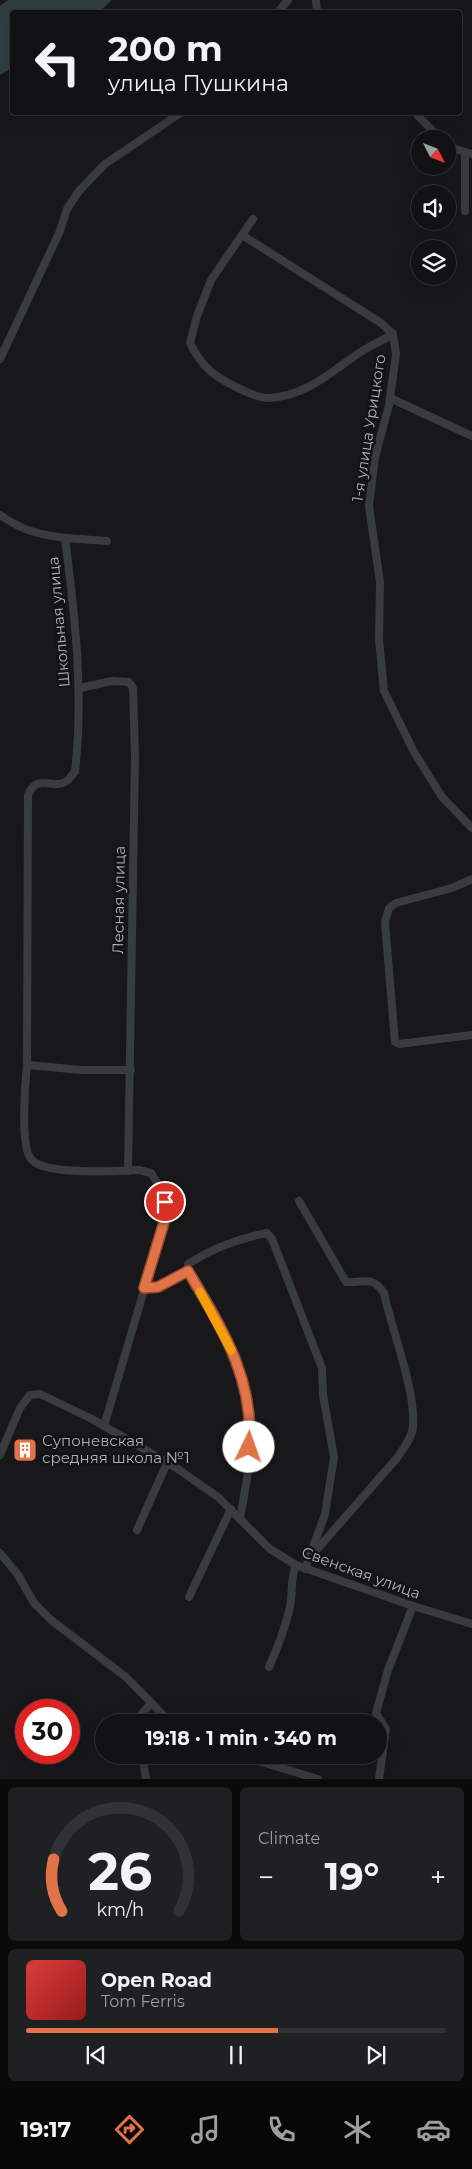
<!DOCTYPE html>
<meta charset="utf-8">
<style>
:root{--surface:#121214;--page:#1f2022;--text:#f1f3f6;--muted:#9c9ea0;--line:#313234;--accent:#e27247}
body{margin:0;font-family:Montserrat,sans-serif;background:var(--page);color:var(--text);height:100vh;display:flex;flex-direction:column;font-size:19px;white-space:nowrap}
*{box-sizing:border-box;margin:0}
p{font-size:16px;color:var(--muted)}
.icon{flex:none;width:28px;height:28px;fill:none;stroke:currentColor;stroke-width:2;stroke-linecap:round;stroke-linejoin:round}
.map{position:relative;height:1779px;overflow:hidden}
.details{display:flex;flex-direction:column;gap:8px;padding:8px;background:#0a0a0b;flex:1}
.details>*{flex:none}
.guide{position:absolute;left:10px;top:10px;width:452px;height:105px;border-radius:5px;box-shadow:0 5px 20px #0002,0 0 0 1px var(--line);background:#121214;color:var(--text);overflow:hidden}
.needle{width:32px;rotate:132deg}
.tools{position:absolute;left:411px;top:130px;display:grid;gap:10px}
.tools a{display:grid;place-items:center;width:45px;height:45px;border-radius:50%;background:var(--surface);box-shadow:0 5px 20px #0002,0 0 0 1px var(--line);font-size:25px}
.speed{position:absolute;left:15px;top:1699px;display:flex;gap:10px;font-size:25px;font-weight:700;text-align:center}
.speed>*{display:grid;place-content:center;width:65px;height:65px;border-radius:50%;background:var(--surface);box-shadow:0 5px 20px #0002,0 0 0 1px var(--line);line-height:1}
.speed .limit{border:8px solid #d22;background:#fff;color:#111}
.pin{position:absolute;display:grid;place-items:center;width:42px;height:42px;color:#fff;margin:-21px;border:2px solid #fff;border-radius:50%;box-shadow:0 1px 5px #0007}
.me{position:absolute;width:55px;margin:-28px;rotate:3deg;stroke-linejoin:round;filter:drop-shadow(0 0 4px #0008)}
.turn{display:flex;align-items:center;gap:18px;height:105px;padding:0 15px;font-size:22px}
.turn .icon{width:65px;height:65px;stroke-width:2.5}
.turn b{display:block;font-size:35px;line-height:42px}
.big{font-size:38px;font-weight:700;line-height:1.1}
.details .widget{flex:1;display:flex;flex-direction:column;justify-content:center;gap:8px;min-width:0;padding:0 18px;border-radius:8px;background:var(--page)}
.details .dial{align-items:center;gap:0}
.dial svg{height:130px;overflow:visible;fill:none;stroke:var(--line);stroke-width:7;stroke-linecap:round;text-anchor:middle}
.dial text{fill:var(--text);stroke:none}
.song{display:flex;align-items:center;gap:15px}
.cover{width:60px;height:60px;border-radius:8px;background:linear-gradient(135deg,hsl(0 70% 55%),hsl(0 70% 35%))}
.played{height:5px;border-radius:2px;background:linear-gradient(90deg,var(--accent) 60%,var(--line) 60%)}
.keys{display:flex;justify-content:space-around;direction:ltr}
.heat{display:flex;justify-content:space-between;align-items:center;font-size:28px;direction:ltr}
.details .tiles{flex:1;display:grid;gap:8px;grid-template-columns:1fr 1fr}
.widget:last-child{grid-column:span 2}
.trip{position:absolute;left:95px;top:1714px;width:292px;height:50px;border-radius:25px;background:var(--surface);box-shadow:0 5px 20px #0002,0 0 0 1px var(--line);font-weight:700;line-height:50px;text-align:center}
.tabs{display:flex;height:80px;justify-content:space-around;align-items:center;background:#070708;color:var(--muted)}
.tabs .icon{width:35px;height:35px}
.tabs .active{color:var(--accent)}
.tabs b{font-size:22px;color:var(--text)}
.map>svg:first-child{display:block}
.water{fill:#313e3f}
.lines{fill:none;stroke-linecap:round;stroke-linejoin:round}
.minor{stroke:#393c3e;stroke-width:8}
.route-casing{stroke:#934a2e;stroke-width:12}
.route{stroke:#e27247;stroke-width:9}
.slow{stroke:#f59e0b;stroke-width:9}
.labels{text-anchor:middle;stroke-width:5;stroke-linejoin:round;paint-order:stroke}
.street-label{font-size:15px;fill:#abb4b8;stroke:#131315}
.poi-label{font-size:15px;fill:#abb4b8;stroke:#131315;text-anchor:start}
</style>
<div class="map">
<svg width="472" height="1779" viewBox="0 0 472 1779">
<rect width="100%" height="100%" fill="#18181a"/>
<!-- water -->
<polygon class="water" points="8,0 112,0 99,12 12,12 12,68 0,75 0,6"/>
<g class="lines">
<!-- minor -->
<g class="minor">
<polyline points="316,0 317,12"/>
<polyline points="278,12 288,0"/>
<polyline points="414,112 441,139"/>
<polyline points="448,144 455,149 472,154"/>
<polyline points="465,211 465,153"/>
<path d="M253 219 211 280 197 316 190 343C201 365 211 374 232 385 242 390 257 398 268 398 306 397 333 370 362 351 372 345 383 340 393 334"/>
<polyline points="242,235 381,323 393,334"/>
<polyline points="393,334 396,354 389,405 375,457 369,506 380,582 379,640 384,691 414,752 442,797 472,828"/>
<polyline points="0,359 60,231 67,209 79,191 105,164 182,112"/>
<polyline points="390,398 472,436"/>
<path d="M0 515C23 531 38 534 65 538 75 617 84 692 75 772 72 774 70 779 67 781 52 791 38 772 28 795L27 1065C25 1083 20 1146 31 1159 44 1176 118 1171 139 1170L151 1173C161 1188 165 1201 165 1219L104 1426"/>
<polyline points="65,538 107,541"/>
<polyline points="80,688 112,681 129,682 133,688 135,757 128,1171"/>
<polyline points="472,879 452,888 396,903 389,908 385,922 395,1042 399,1044 472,1035"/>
<polyline points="27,1065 82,1070 131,1070"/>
<path d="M299 1201 346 1282C366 1283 371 1275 384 1293 392 1331 416 1390 413 1427 412 1438 403 1449 397 1458L313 1554"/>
<path d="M188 1271V1264C211 1249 240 1238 267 1233L272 1239 322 1368 323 1395 334 1457 325 1514 305 1569"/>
<path d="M144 1288 158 1287 188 1271C212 1311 240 1355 249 1402 256 1437 246 1484 240 1519"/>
<polyline points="0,1455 20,1408 30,1395 40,1394 92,1419 175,1467 218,1497 270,1549 296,1565 413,1606 472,1624"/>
<polyline points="137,1530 167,1463"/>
<polyline points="0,1553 18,1575 34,1603 51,1620 126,1677 170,1722"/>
<polyline points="189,1597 231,1509"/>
<path d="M269 1667C278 1647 285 1628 290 1607 293 1592 290 1579 296 1565"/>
<polyline points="139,1722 141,1715 151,1703"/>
<polyline points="142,1755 146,1779"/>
<polyline points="238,1755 318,1779"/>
<polyline points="379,1779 386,1729 376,1713 388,1670 413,1606"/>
</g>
</g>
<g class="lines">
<!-- route casing -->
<g class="route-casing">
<path id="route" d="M165 1202V1219L144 1288 158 1287 188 1271C221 1327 255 1379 249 1447"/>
</g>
<!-- route -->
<use href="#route" class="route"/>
<!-- slow -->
<polyline class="slow" points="200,1292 231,1350"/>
</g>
<!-- icons -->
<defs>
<g id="building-square" transform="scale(1.25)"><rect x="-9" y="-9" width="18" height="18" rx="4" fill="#e27247" stroke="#131315"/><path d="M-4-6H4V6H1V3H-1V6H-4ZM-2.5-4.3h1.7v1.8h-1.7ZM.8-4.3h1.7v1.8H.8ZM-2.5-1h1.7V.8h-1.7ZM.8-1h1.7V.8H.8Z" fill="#fff"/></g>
</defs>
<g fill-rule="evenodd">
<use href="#building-square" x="25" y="1450"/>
</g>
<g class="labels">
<!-- street labels -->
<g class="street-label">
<text transform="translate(369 428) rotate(-81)" y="5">1-я улица Урицкого</text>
<text transform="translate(59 622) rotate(-95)" y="5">Школьная улица</text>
<text transform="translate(119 900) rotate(-89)" y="5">Лесная улица</text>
<text transform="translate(361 1573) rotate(20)" y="5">Свенская улица</text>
</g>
<!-- poi labels -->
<g class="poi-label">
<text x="42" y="1446">Супоневская<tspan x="42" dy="17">средняя школа №1</tspan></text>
</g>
</g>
</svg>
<div class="tools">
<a><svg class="needle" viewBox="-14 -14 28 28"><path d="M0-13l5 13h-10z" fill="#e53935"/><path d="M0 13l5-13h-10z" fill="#9c9ea0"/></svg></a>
<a><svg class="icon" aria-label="sound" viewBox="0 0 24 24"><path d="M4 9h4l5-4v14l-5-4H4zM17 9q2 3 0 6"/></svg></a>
<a><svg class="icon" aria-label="layers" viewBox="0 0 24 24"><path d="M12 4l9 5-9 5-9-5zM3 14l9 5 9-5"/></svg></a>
</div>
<div class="speed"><div class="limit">30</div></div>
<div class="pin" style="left:165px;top:1202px;background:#d93025"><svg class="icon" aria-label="arrive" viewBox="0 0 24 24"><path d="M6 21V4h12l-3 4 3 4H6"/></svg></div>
<svg class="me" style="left:249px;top:1447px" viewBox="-20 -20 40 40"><circle r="19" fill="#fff"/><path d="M0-13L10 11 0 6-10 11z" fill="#e27247"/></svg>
<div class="trip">19:18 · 1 min · 340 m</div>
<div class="guide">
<div class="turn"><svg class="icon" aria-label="left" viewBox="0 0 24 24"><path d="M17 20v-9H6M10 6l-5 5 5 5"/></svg><div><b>200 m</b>улица Пушкина</div></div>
</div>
</div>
<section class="details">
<div class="tiles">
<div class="widget dial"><svg viewBox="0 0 100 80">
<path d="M14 69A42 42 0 1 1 86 69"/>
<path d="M14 69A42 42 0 0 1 9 37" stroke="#e27247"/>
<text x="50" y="56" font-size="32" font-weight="700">26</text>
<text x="50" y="72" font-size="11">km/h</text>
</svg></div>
<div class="widget"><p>Climate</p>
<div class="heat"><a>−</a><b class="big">19°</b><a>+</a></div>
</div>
<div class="widget">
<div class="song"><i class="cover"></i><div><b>Open Road</b><p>Tom Ferris</p></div></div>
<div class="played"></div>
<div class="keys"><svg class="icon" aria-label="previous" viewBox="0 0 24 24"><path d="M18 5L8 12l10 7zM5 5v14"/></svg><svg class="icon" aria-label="pause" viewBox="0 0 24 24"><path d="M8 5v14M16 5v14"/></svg><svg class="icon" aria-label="next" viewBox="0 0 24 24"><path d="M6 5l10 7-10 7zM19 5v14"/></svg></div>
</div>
</div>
</section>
<nav class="tabs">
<b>19:17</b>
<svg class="icon active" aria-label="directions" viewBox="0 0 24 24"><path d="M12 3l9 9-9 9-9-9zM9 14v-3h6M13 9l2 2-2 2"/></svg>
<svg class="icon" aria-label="music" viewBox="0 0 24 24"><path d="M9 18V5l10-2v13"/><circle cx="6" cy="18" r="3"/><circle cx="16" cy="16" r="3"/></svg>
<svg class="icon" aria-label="phone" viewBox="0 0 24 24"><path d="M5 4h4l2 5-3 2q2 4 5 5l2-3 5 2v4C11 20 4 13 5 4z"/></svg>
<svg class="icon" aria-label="climate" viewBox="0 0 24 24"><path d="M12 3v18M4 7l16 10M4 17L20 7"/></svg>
<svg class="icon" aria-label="car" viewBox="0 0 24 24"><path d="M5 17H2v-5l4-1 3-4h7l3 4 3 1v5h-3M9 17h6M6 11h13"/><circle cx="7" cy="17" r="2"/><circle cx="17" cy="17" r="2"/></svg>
</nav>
